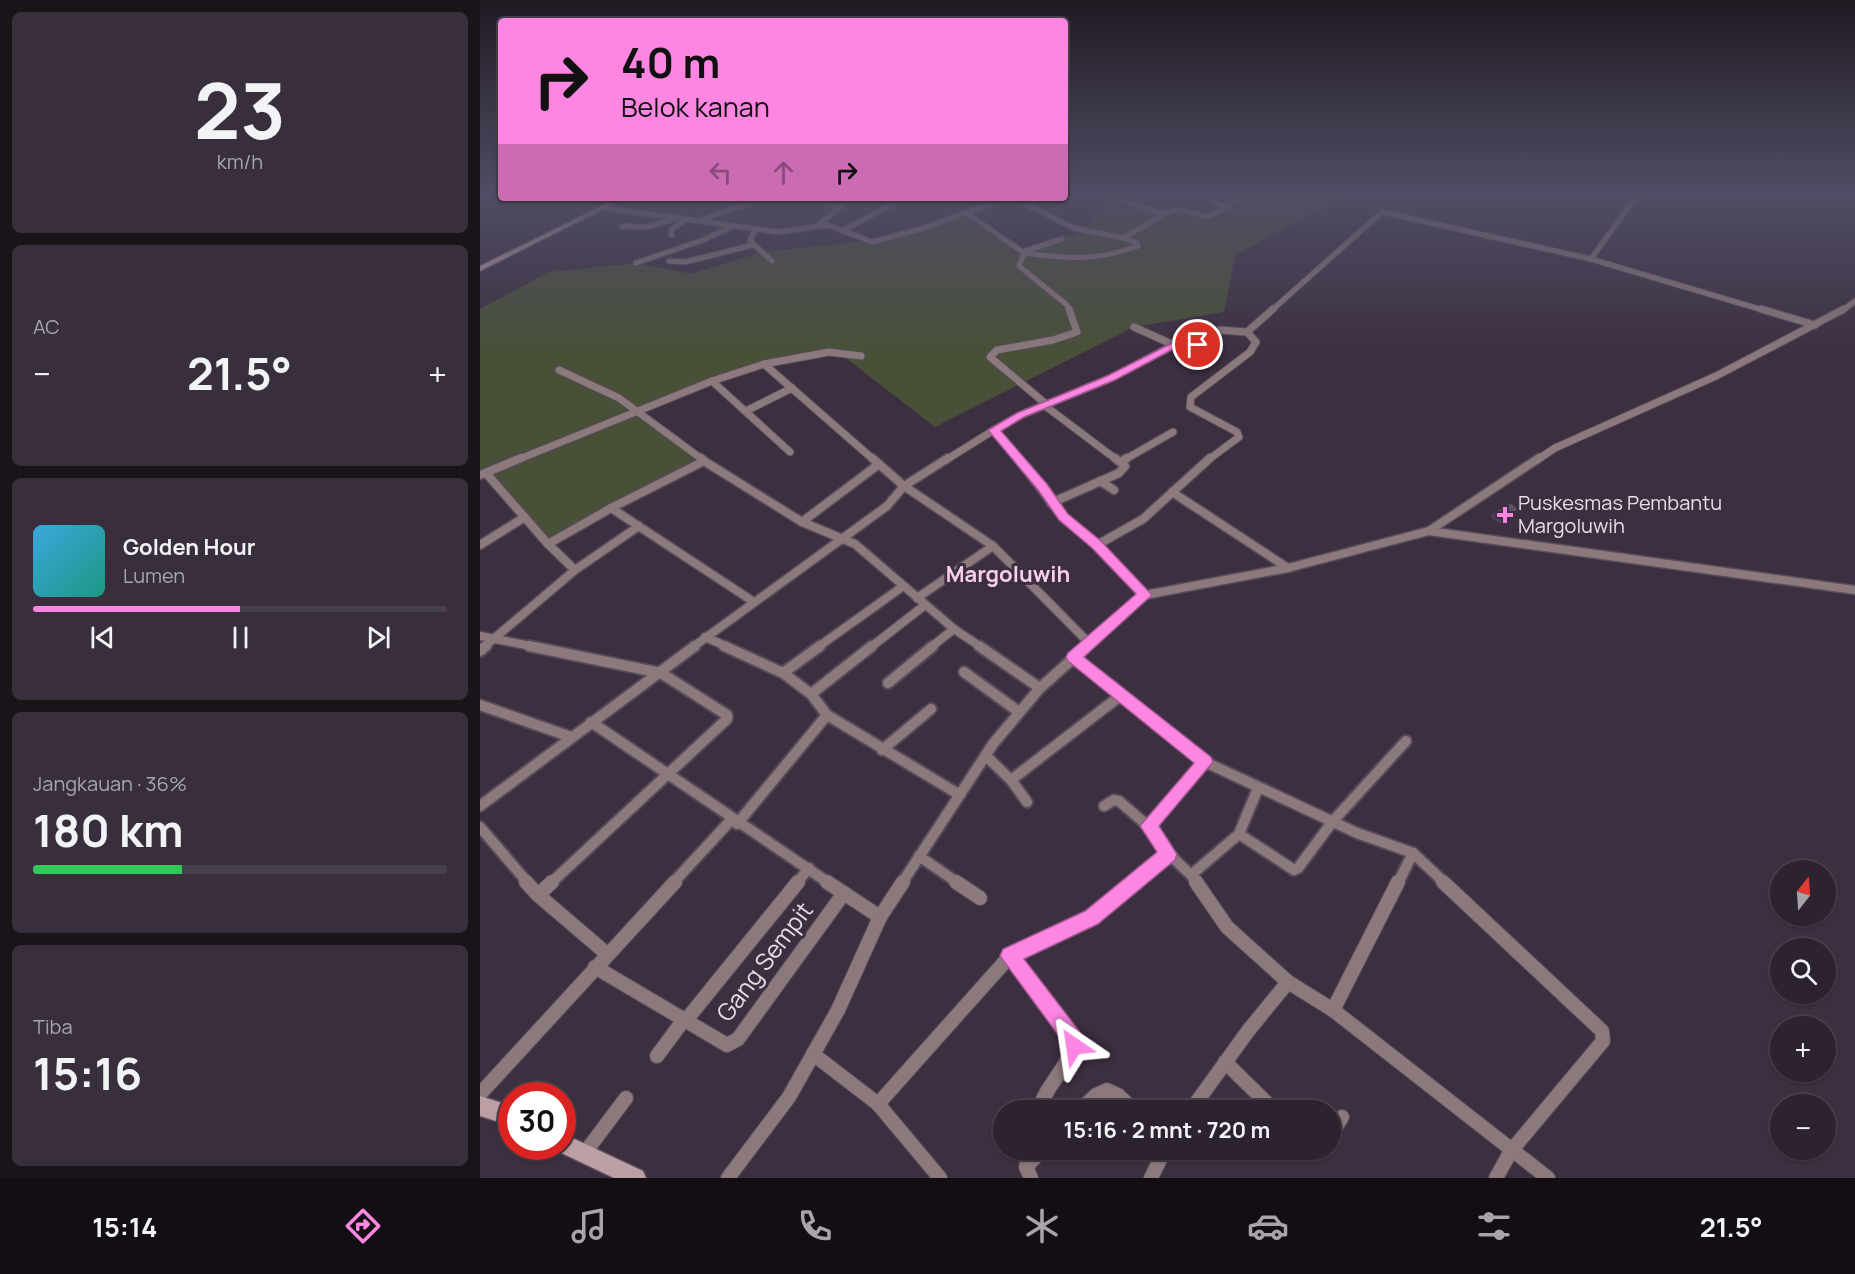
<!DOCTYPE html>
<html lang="id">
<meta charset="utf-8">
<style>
:root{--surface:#2d2330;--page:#392f3c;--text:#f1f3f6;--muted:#a7a4ab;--line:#48404c;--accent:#fd86e2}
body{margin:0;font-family:Manrope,sans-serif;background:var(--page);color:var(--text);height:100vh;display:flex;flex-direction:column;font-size:22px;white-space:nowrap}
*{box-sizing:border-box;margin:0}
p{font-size:20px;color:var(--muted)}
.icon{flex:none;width:33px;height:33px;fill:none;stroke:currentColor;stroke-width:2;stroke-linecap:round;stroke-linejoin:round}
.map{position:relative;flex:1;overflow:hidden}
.details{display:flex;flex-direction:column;gap:12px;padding:12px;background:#19131a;width:480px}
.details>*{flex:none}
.banner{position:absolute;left:18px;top:18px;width:570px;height:183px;border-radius:6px;box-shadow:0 2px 4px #0004,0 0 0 2px var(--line);background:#fd86e2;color:#111;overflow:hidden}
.needle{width:39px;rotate:17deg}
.buttons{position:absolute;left:1290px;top:860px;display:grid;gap:12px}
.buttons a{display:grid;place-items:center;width:66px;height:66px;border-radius:50%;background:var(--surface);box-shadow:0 2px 4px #0004,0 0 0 2px var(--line);font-size:30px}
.speed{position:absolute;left:18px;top:1082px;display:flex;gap:12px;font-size:30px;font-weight:700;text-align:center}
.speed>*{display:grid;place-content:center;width:78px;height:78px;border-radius:50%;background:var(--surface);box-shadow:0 2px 4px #0004,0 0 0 2px var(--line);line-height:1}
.speed .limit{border:9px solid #d22;background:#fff;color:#111}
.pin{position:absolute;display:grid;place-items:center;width:51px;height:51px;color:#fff;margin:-26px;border:3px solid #fff;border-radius:50%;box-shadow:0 2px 6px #0007}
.me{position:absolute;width:66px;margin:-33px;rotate:328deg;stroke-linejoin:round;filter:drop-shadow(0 0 4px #0008)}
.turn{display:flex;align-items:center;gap:21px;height:126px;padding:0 24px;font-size:27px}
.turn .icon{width:78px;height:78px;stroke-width:2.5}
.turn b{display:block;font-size:42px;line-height:51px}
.lanes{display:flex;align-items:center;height:57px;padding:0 24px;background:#0003;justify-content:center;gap:30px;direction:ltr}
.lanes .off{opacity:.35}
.big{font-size:45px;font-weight:700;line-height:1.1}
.details .widget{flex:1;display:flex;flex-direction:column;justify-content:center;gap:9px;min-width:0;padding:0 21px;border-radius:9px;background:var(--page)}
.details .dial{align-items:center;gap:0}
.dial b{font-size:78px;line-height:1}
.song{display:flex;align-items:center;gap:18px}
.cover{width:72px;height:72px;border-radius:9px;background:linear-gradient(135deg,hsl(200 70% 55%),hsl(170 70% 35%))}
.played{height:6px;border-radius:3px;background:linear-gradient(90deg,var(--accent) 50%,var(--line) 50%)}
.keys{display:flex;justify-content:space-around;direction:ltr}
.heat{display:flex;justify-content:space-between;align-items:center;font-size:33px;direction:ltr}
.charge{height:9px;border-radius:4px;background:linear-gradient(90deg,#34c759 36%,var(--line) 0)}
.trip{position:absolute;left:513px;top:1100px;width:348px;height:60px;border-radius:30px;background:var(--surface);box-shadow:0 2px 4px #0004,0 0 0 2px var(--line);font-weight:700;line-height:60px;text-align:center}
.tabs{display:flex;height:96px;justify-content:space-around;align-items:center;background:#120e13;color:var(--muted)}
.tabs .icon{width:42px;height:42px}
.tabs .on{color:var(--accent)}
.tabs b{font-size:27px;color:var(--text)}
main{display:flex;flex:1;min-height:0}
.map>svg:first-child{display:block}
.green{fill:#485037}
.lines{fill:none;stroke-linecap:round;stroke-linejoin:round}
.street-far4-casing{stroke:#574b5b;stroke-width:7}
.street-far3-casing{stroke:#574b5b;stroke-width:9}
.street-far2-casing{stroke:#574b5b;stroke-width:11}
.street-far1-casing{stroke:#574b5b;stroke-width:14}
.street-casing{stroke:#574b5b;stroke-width:16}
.secondary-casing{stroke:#574b5b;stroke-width:3}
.street-far4{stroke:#8b797b;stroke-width:5}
.street-far3{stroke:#8b797b;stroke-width:7}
.street-far2{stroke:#8b797b;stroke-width:8}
.street-far1{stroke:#8b797b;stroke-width:10}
.street{stroke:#8b797b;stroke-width:14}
.secondary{fill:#bc9fa2;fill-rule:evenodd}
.wall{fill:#4f4758}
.shaded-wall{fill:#403947}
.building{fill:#5c5266;stroke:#403947;stroke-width:1.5}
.route{fill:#fd86e2;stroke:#a45793;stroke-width:1.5}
.poi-dot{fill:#fd86e2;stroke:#3c2f40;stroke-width:2}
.labels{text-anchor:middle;stroke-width:6;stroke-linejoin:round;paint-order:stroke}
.poi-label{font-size:20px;fill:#e5dde8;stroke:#3c2f40;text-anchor:start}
.quarter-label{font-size:22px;font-weight:bold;fill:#f8cfec;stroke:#3c2f40}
.near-street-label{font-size:24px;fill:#e5dde8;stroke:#3c2f40}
</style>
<main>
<section class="details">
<div class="widget dial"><b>23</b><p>km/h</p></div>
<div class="widget"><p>AC</p>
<div class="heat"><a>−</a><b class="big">21.5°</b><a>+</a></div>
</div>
<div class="widget">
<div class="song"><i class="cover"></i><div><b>Golden Hour</b><p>Lumen</p></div></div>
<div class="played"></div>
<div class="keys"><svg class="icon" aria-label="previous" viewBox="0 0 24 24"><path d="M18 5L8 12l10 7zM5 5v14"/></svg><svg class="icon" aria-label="pause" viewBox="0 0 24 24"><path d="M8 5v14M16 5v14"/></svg><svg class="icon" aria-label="next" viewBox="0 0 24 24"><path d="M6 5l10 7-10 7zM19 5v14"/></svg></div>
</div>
<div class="widget"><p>Jangkauan · 36%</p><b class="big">180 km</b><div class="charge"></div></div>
<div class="widget"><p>Tiba</p><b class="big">15:16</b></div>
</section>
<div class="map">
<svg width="1375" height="1178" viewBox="0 0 1375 1178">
<rect width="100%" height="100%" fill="#3c2f40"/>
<!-- green -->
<polygon class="green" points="802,191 874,191 755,255 744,312 654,327 455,427 358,352 284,364 162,410 227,462 68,544 6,473 0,475 0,309 69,272 156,263 211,274 283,252 406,239 485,212 543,252 605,231 628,196 727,216 762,199"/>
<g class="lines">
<!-- street-far4 casing -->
<g class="street-far4-casing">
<g id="street-far4">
<polyline points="613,191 685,214 696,209 729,217 763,197 748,191"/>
<polyline points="742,191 731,201 747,208"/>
<polyline points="782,191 803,196"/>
<polyline points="706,194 711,191"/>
<polyline points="327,198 360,205"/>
<polyline points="493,198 515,200"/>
<polyline points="533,198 594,228 643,238"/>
<polyline points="791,201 812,191"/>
<polyline points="123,208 298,232 348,225 392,242 441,229 527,198"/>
<polyline points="485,212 544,253"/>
<polyline points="218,221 283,198"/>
<polyline points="340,224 370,198"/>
<polyline points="142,226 167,227 194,219"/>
<polyline points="275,230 270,241 292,261"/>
<polyline points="364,230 424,198"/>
<polyline points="192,235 191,230 204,221"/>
<polyline points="545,251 582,239"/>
<polyline points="1111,259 1160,191"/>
<polyline points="189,261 205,262 273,245"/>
<polyline points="156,263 223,240 253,226"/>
<path d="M590 311 587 305 539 266 544 253C588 259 616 261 658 246L657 243 643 238 685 214"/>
<polyline points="791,311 902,212 1111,259 1286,311"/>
<polyline points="1362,311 1375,301"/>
</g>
</g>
<!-- street-far3 casing -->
<g class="street-far3-casing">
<g id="street-far3">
<polyline points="1281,309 1335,325"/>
<polyline points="654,327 694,345"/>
<polyline points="284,364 349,352 381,356"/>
<polyline points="79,370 139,398 223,460"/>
<polyline points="232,381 310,452"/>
<polyline points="566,404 510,357 517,350 573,340 597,332 589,309"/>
<polyline points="564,405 637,460"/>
<polyline points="266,411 312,388"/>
<polyline points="514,430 541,415 631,378 694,345 711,348 740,330 767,332"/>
<polyline points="37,460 232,381 284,364 394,460"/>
<polyline points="466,460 514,430 539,460"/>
<polyline points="644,460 693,432"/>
<polyline points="728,460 759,437 757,432 710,407 711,397 770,352 776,342 767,332 793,309"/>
<polyline points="1057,460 1075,448 1236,376 1364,309"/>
</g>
</g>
<!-- street-far2 casing -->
<g class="street-far2-casing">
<g id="street-far2">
<polyline points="221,458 224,461"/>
<polyline points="392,458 424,486 513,546 609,643"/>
<polyline points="538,458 583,517 617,545 665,595"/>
<polyline points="642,461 647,458"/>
<polyline points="6,473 68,544 95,570"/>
<polyline points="0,475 41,458"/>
<polyline points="620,481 634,490"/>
<polyline points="692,492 808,568"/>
<polyline points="571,503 639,473 645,466 635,458"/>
<polyline points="131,508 274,602"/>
<polyline points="322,522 399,464"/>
<polyline points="949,531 1375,590"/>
<polyline points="68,544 131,508 224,461 322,522 375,544 474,629 501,647"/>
<polyline points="0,545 45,517"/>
<polyline points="617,545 663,519 730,458"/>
<polyline points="437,598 513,546"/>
<polyline points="0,636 56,647"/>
<polyline points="225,637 248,647"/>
<polyline points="4,647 95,570 159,526"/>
<polyline points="213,647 407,506 424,486 468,458"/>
<polyline points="338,647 422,587"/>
<polyline points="391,647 445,605"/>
<polyline points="451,647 474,629"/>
<polyline points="606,647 665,595 808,568 949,531 1059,458"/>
</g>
</g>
<!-- street-far1 casing -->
<g class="street-far1-casing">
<g id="street-far1">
<polyline points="49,646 181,673 247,715 247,719 71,883"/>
<polyline points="244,646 303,673 331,694 347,715 480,795"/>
<polyline points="499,646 560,688"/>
<polyline points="0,651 6,646"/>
<polyline points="593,657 725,762 877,833 933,853 965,883"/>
<polyline points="484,672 539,712"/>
<polyline points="303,673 340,646"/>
<polyline points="408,683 453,646"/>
<polyline points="331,694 392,646"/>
<polyline points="0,705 91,737"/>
<polyline points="111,722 349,883"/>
<polyline points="402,750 451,709"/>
<polyline points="506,756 531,780 547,802"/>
<polyline points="531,780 640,696"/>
<polyline points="0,806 215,646"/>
<polyline points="624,806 634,800 639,801 668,826 689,854 711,875"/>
<polyline points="257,824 347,715"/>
<polyline points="668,826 725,762"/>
<polyline points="0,827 48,883"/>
<polyline points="759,834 814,870 818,868 853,821 926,741"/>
<polyline points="439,856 478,883"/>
<polyline points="193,883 251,820"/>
<polyline points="317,883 329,868"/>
<polyline points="422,883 513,744 560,688 607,646"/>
<polyline points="653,883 689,854"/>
<polyline points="717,883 711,875 759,834 778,788"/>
<polyline points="918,883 933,853"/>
</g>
</g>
<!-- street casing -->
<g class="street-casing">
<g id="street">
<polyline points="46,882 58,895 127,954"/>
<polyline points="347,882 400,917"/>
<polyline points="476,882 500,898"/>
<polyline points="716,882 747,927 808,982 853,1010 1068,1178"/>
<polyline points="963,882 1122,1031 1123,1041 1031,1151 1016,1178"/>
<polyline points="58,895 72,882"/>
<path d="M530 956 593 1039C591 1068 567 1081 559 1110"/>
<polyline points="115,967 247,1045 258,1039 364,893"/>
<polyline points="853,1010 918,882"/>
<polyline points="207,1019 318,882"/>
<polyline points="333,1054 398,1104 460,1178"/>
<polyline points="177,1056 205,1018"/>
<polyline points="745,1062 794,1110"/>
<polyline points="0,1094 195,882"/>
<polyline points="398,1104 530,956 611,917 655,882"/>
<polyline points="600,1110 616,1095 627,1090 638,1095 654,1110"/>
<polyline points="711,1110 768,1031 808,982"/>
<polyline points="850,1137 862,1117"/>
<polyline points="550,1149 546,1167 551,1178"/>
<polyline points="837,1149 843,1149"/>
<polyline points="104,1154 146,1098"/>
<polyline points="548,1165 563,1149"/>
<polyline points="248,1178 309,1097 358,1010 400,917 423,882"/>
<polyline points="671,1178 685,1149"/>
</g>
</g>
<!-- secondary casing -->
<g class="secondary-casing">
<g id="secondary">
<polygon points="138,198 146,198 0,271 0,266"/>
<polygon points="0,1096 32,1106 32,1126 0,1116"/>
<polygon points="82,1133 163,1171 166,1178 134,1178 75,1150 73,1146 82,1146"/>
</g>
</g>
<!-- street-far4 -->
<use href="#street-far4" class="street-far4"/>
<!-- street-far3 -->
<use href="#street-far3" class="street-far3"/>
<!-- street-far2 -->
<use href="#street-far2" class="street-far2"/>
<!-- street-far1 -->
<use href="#street-far1" class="street-far1"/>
<!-- street -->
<use href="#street" class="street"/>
<!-- secondary -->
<use href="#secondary" class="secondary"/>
</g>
<!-- wall -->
<polygon class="wall" points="1039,509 1038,512 1021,524 1011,517 1012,514"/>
<!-- shaded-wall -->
<polygon class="shaded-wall" points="1039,509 1038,512 1021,524 1022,520"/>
<!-- building -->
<polygon class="building" points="1030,503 1039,509 1022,520 1012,514"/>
<!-- sky -->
<linearGradient id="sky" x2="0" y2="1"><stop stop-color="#211a23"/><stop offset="0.54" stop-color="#504d64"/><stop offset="1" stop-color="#504d64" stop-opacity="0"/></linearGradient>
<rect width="1375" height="356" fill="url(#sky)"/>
<!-- route -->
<polygon class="route" points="694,342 706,345 718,343 723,345 706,351 695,348 635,380 544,417 521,431 567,484 588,514 621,541 672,595 604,657 731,757 733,762 679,826 697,854 695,860 618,924 544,959 600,1032 605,1046 602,1053 594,1056 587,1053 584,1043 520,956 523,949 605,911 677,852 660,826 714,763 588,661 586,657 588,653 656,594 612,548 579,520 558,490 508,430 537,413 627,376"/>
<!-- markers -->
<path class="poi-dot" d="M1022 506h6v6h6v6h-6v6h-6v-6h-6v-6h6z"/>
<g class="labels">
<!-- poi labels -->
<g class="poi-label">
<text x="1038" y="510">Puskesmas Pembantu<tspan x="1038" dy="23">Margoluwih</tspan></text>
</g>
<!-- quarter labels -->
<g class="quarter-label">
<text x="528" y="582">Margoluwih</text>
</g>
<!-- near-street labels -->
<g class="near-street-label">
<text transform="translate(285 962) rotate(-53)" y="8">Gang Sempit</text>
</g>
</g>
</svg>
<div class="buttons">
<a><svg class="needle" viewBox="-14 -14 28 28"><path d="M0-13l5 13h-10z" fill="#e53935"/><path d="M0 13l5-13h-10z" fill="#a7a4ab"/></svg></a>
<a><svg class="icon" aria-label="search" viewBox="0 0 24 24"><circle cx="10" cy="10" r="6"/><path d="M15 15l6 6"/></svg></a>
<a>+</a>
<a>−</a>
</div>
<div class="speed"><div class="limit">30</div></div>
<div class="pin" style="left:718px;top:345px;background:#d93025"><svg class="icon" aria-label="arrive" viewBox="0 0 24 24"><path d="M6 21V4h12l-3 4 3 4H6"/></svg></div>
<svg class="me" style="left:594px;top:1046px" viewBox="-20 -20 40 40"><path d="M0-17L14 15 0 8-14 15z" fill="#fd86e2" stroke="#fff" stroke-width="4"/></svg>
<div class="trip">15:16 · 2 mnt · 720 m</div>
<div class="banner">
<div class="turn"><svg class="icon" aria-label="right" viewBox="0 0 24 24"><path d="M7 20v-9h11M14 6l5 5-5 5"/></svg><div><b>40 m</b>Belok kanan</div></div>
<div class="lanes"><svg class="icon off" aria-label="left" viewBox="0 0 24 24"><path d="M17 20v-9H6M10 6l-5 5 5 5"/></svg><svg class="icon off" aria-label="ahead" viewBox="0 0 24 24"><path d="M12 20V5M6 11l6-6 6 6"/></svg><svg class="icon" aria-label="right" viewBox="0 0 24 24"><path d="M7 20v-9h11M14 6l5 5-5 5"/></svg></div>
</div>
</div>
</main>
<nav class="tabs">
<b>15:14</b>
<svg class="icon on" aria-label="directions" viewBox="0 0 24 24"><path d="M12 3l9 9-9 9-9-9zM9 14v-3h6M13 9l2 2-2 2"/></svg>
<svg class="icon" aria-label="music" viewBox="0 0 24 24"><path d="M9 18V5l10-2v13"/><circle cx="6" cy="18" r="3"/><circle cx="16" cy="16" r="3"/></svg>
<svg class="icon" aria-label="phone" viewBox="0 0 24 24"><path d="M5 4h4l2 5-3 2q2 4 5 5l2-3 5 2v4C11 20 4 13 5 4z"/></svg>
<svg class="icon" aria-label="climate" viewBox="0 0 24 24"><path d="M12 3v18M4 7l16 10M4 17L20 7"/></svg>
<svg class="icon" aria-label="car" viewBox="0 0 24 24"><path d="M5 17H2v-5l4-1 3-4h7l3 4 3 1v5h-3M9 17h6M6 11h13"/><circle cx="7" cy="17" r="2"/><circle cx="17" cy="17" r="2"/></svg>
<svg class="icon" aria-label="filters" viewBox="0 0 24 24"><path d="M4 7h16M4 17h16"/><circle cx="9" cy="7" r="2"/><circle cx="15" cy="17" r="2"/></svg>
<b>21.5°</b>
</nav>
